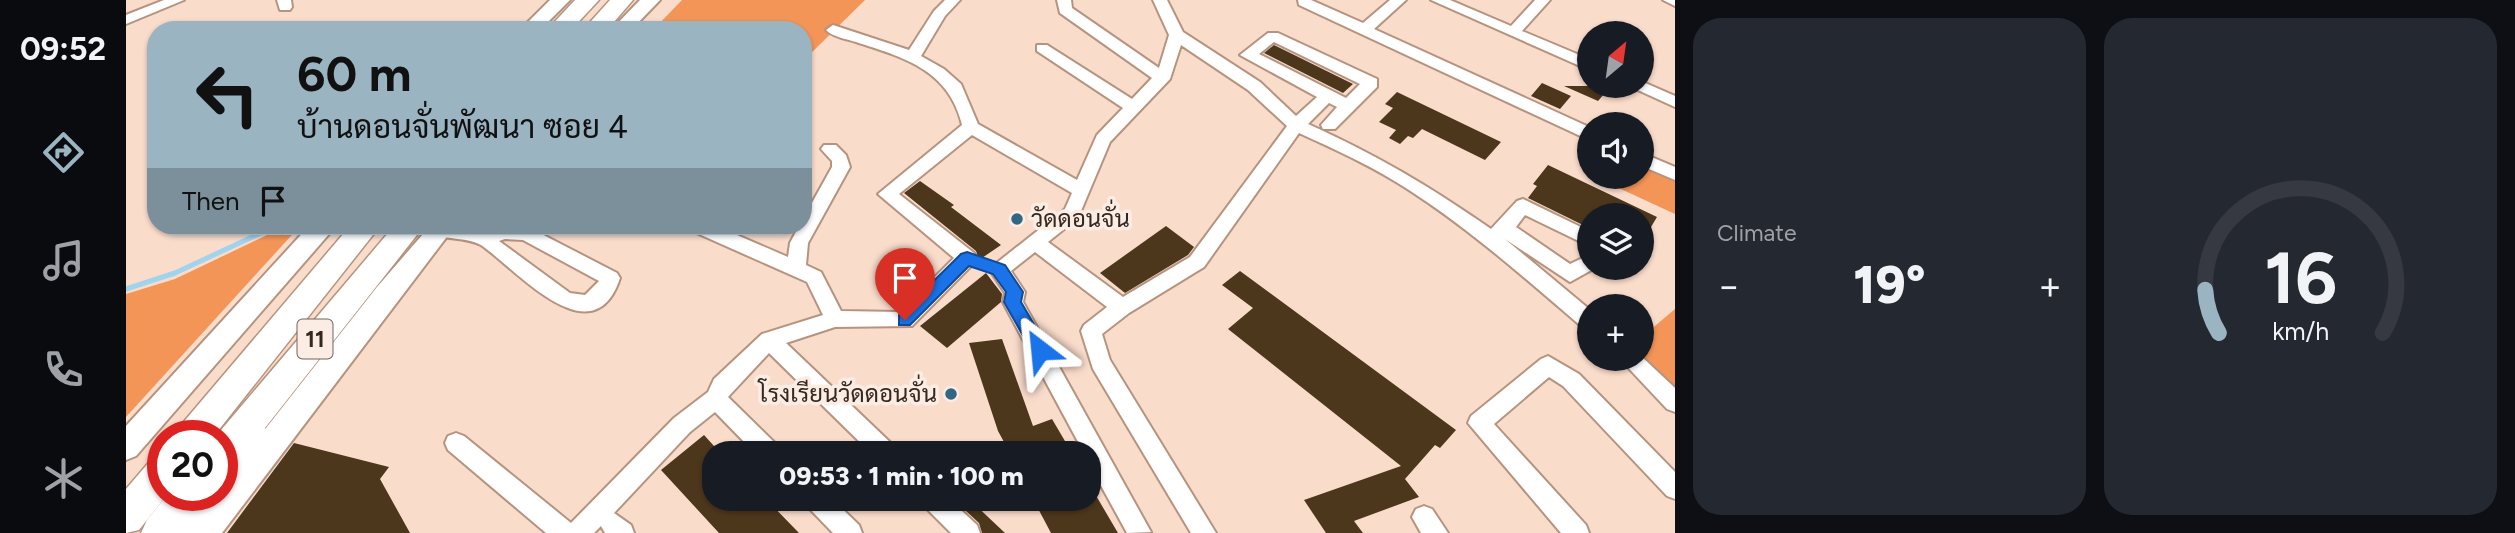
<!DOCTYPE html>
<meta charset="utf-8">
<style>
:root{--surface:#171b24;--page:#242831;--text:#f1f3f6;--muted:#9ea1a6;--line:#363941;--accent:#9ab4c2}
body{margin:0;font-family:Figtree,Sarabun,sans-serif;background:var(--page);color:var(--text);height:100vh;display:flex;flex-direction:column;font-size:26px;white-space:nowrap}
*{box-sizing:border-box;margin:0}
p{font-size:23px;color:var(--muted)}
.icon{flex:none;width:38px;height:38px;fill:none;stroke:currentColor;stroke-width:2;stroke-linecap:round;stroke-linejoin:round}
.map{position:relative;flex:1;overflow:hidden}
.panel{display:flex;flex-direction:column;gap:18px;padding:18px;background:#0d0f14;width:840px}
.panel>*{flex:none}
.banner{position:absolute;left:21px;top:21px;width:665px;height:214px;border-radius:28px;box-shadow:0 2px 5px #0004;background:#9ab4c2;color:#111;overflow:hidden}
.needle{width:46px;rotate:29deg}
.buttons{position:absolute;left:1451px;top:21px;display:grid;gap:14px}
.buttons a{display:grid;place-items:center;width:77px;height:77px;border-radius:50%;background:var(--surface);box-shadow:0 2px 5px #0004;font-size:35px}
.speed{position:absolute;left:21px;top:420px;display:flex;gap:14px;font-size:35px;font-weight:700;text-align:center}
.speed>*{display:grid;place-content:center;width:91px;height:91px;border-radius:50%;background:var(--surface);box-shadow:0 2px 5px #0004;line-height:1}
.speed .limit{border:10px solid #d22;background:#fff;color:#111}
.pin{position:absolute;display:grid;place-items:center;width:60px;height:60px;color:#fff;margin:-72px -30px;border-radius:50% 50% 50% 0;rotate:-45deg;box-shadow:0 0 7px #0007}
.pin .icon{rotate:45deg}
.me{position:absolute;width:77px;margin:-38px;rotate:331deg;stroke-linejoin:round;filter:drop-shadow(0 0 5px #0008)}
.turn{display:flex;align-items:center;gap:24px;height:147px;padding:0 35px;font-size:32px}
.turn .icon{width:91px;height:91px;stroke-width:2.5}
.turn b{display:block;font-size:49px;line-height:60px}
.then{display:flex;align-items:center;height:66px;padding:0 35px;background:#0003;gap:14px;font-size:26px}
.big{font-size:52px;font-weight:800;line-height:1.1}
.panel .widget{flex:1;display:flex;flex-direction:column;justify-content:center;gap:10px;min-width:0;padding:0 24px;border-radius:28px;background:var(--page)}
.panel .dial{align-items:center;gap:0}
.dial svg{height:182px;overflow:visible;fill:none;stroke:var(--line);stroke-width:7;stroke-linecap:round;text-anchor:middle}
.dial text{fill:var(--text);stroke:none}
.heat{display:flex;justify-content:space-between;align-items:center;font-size:38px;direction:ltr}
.panel .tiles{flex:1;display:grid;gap:18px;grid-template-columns:repeat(2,1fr)}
.trip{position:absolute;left:576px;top:441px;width:399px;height:70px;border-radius:28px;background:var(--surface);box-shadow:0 2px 5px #0004;font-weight:800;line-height:70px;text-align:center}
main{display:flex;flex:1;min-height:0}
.menu{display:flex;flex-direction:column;width:126px;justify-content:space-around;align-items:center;background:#090b0e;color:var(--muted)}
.menu .icon{width:49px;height:49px}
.menu .selected{color:var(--accent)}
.menu b{font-size:32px;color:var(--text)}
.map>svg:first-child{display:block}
.green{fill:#f49558}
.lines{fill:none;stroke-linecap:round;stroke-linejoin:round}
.stream-far1{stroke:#a0d3ee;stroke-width:3.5}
.stream{stroke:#a0d3ee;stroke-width:5}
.building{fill:#4d371c}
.minor-casing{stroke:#b6937f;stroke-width:4}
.major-casing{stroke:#b6937f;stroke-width:4}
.highway-casing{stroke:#b6937f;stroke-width:3}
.minor{fill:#fff;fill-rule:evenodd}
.major{fill:#fff;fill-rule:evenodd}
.highway{fill:#fff;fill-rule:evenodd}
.route{fill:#1a73e8;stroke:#114b97;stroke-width:2}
.poi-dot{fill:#306782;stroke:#fcede4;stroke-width:2.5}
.labels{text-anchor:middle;stroke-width:7;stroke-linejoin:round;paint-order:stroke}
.shield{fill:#fcede4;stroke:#71635b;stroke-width:2}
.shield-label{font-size:23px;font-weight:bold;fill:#362820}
.poi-label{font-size:24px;fill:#362820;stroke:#fcede4;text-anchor:start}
</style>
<main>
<nav class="menu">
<b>09:52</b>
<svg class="icon selected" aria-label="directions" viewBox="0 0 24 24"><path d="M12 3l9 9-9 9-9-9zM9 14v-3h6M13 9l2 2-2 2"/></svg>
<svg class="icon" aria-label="music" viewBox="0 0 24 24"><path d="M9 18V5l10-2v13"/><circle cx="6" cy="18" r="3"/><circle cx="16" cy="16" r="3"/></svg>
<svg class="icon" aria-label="phone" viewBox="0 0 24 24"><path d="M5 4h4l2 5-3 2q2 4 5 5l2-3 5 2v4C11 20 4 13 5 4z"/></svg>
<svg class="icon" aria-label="climate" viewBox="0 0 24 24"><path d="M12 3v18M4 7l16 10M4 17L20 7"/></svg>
</nav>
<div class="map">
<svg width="1549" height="533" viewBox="0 0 1549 533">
<rect width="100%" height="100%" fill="#fadccb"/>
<!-- green -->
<g class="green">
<polygon points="556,0 739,0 677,61 677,30 527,30"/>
<polygon points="1516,161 1549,176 1549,214 1484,184 1488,177 1516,177"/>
<polygon points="160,226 174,226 0,417 0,294 49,279"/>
<polygon points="1549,309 1549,390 1516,358 1516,337"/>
</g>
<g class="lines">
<!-- stream-far1 -->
<polyline class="stream-far1" points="135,233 151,226"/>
<!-- stream -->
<polyline class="stream" points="0,289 49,273 139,231"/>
</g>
<!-- building -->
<g class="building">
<polygon points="1148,45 1227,84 1217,93 1138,53"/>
<polygon points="1416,83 1445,96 1434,109 1405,96"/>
<polygon points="1438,86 1485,86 1472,101"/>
<polygon points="1271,92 1375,142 1359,160 1296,129 1287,138 1282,136 1274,144 1263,138 1270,130 1253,122 1267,108 1259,104"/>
<polygon points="1422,165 1531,217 1516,242 1516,215 1463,215 1463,228 1402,198 1411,186 1407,184"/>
<polygon points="794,181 828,205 825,207 875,245 853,260 850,251 778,193"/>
<polygon points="1040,226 1068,247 1062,255 999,293 974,273"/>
<polygon points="1114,271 1330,430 1314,448 1309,445 1279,479 1293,497 1228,521 1237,533 1200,533 1178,500 1275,466 1102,329 1127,308 1096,285"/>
<polygon points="860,273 876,294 875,302 821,348 794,326"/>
<polygon points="876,339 907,426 926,419 946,453 884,453 872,431 843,343"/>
<polygon points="578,435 588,446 588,499 640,499 673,533 593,533 535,470"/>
<polygon points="168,443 263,467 254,479 284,533 101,533"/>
<polygon points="962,482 992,533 925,533 907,499 962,499"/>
<polygon points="827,499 843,499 879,533 856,533 853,523"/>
</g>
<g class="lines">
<!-- minor casing -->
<g class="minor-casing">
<g id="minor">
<polygon points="38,0 58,0 0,24 0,15"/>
<polygon points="151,0 165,0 166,7 164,10 154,10"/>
<path d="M819 0H834L819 16 795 56 818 69 835 84 852 124 951 180 971 135 997 108 911 51V45H921L1006 99 1026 78 934 13 931 0H945L946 8 1033 68 1043 35 1027 0H1041L1057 32 1134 82 1170 116 1191 97 1114 55 1142 33H1152L1251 79V87L1209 129H1197L1195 125 1211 107 1203 103 1182 124C1251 155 1303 186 1365 229L1391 201 1397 199 1463 231V246L1399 215 1390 227 1444 264 1463 255V268H1469L1444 282 1379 239 1463 309V329L1456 327C1400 279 1345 230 1283 190 1248 167 1210 150 1173 133L1078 267 1003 313 976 334 984 360 1090 533H1065L967 369 955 331 958 325 981 307 909 252 885 271 899 292 897 302 1025 532 1001 533 962 462V453H958L880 308 877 302 879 293 863 269 939 209 946 193 846 135 773 194 848 253 851 258 848 263 786 326 709 327 660 343 768 446 771 453H745L643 353 602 397 652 446 655 453H629L589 412 564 432 488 513 505 525 508 533H479L475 526 468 533H420L322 450 319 443 322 436 330 433 338 436 445 523 548 418 582 392 588 379 636 334 697 315 681 282 566 231 564 226H590L662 257 664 243 673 226H677V219L706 167V161L695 149 698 145H710L720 155 724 167 682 243 680 265 695 272 715 311 774 312 828 258 752 194 836 125 835 121C821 69 776 57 730 42 720 39 707 37 700 30L707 25 783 50 808 11ZM1148 42 1234 84 1220 98 1133 54ZM1055 45 1122 90 1161 126 1064 257 997 297 922 242 952 218 984 142 1044 79Z"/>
<polygon points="1172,0 1185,0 1237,23 1264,0 1280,0 1248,29 1463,127 1463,140 1173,5"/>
<polygon points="1305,0 1324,0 1385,26 1409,0 1424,0 1396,31 1463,59 1463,70"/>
<polygon points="1537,0 1549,0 1549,6"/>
<polygon points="1517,82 1549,96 1549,107 1503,86 1516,86"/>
<polygon points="1516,153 1549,167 1549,180 1516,166"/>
<path d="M307 226 359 232 376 226H400L491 273 494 278C467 360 389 268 355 245 343 238 321 239 307 235L305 230ZM379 239 397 240 473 281 459 295 444 293 373 241Z"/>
<polygon points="1422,356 1453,374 1549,472 1549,499 1541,496 1437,386 1423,377 1368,424 1460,525 1463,533 1435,533 1342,423 1345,416 1415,359"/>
<polygon points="1516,357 1549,388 1549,412 1541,409 1494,359"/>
<polygon points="678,499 706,499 733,525 736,533 707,533 682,507"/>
<polygon points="795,499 823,499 851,525 854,533 825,533 799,507"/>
<polygon points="1298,506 1306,509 1322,533 1295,533 1286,517 1290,509"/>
</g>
</g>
<!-- major casing -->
<g class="major-casing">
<g id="major">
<polygon points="424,0 444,0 414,30 394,30"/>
<polygon points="514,0 534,0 505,30 485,30"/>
<polygon points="183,226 210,226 10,456 0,460 0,426"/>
<polygon points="304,226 329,226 96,533 62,533 88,495 96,495 96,484 251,287"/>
</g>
</g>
<!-- highway casing -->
<g class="highway-casing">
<g id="highway">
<polygon points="449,0 473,0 445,30 421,30"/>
<polygon points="484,0 507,0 481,30 457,30"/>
<polygon points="224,226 254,226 88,436 50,436 55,425"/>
<polygon points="268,226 298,226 139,428 145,439 140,450 89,533 15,533 21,520 41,495 96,495 96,436 90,436"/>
<polygon points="37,457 37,495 41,495 13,530 0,533 0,489 24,461"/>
</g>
</g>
<!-- minor -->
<use href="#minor" class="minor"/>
<!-- major -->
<use href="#major" class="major"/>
<!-- highway -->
<use href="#highway" class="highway"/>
</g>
<!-- route -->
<polygon class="route" points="841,252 879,265 897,292 895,302 923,350 920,355 908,355 878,302 880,292 867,274 843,266 784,325 773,325 773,315 835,254"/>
<!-- markers -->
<g class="poi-dot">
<circle cx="891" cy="219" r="7"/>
<circle cx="825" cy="394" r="7"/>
</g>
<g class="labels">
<!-- shield labels -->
<rect class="shield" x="171.5" y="319.5" width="35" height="39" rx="5"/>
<g class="shield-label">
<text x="189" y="347">11</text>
</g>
<!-- poi labels -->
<g class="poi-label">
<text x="905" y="227">วัดดอนจั่น</text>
<text x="811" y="402" text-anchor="end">โรงเรียนวัดดอนจั่น</text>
</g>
</g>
</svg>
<div class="buttons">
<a><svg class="needle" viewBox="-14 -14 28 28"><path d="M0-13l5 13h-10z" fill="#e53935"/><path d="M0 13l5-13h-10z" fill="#9ea1a6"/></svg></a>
<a><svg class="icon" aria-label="sound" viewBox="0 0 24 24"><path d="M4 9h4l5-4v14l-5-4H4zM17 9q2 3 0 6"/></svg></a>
<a><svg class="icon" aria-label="layers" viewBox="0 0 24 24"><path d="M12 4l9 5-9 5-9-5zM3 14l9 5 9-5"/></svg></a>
<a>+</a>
</div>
<div class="speed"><div class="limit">20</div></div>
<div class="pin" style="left:779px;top:320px;background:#d93025"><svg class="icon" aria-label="arrive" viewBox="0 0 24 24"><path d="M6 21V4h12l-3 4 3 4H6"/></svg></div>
<svg class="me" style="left:914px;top:350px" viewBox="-20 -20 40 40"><path d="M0-17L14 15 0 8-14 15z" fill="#1a73e8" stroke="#fff" stroke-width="4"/></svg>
<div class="trip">09:53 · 1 min · 100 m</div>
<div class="banner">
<div class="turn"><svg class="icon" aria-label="left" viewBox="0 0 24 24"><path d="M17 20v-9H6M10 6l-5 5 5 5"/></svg><div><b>60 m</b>บ้านดอนจั่นพัฒนา ซอย 4</div></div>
<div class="then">Then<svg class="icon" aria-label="arrive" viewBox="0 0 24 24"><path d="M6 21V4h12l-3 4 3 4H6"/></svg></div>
</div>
</div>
<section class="panel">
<div class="tiles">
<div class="widget"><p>Climate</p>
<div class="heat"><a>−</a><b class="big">19°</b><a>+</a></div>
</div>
<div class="widget dial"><svg viewBox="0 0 100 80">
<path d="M14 69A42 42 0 1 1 86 69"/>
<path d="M14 69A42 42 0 0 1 8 50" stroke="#9ab4c2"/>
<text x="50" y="56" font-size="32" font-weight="700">16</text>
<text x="50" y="72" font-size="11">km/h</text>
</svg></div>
</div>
</section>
</main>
